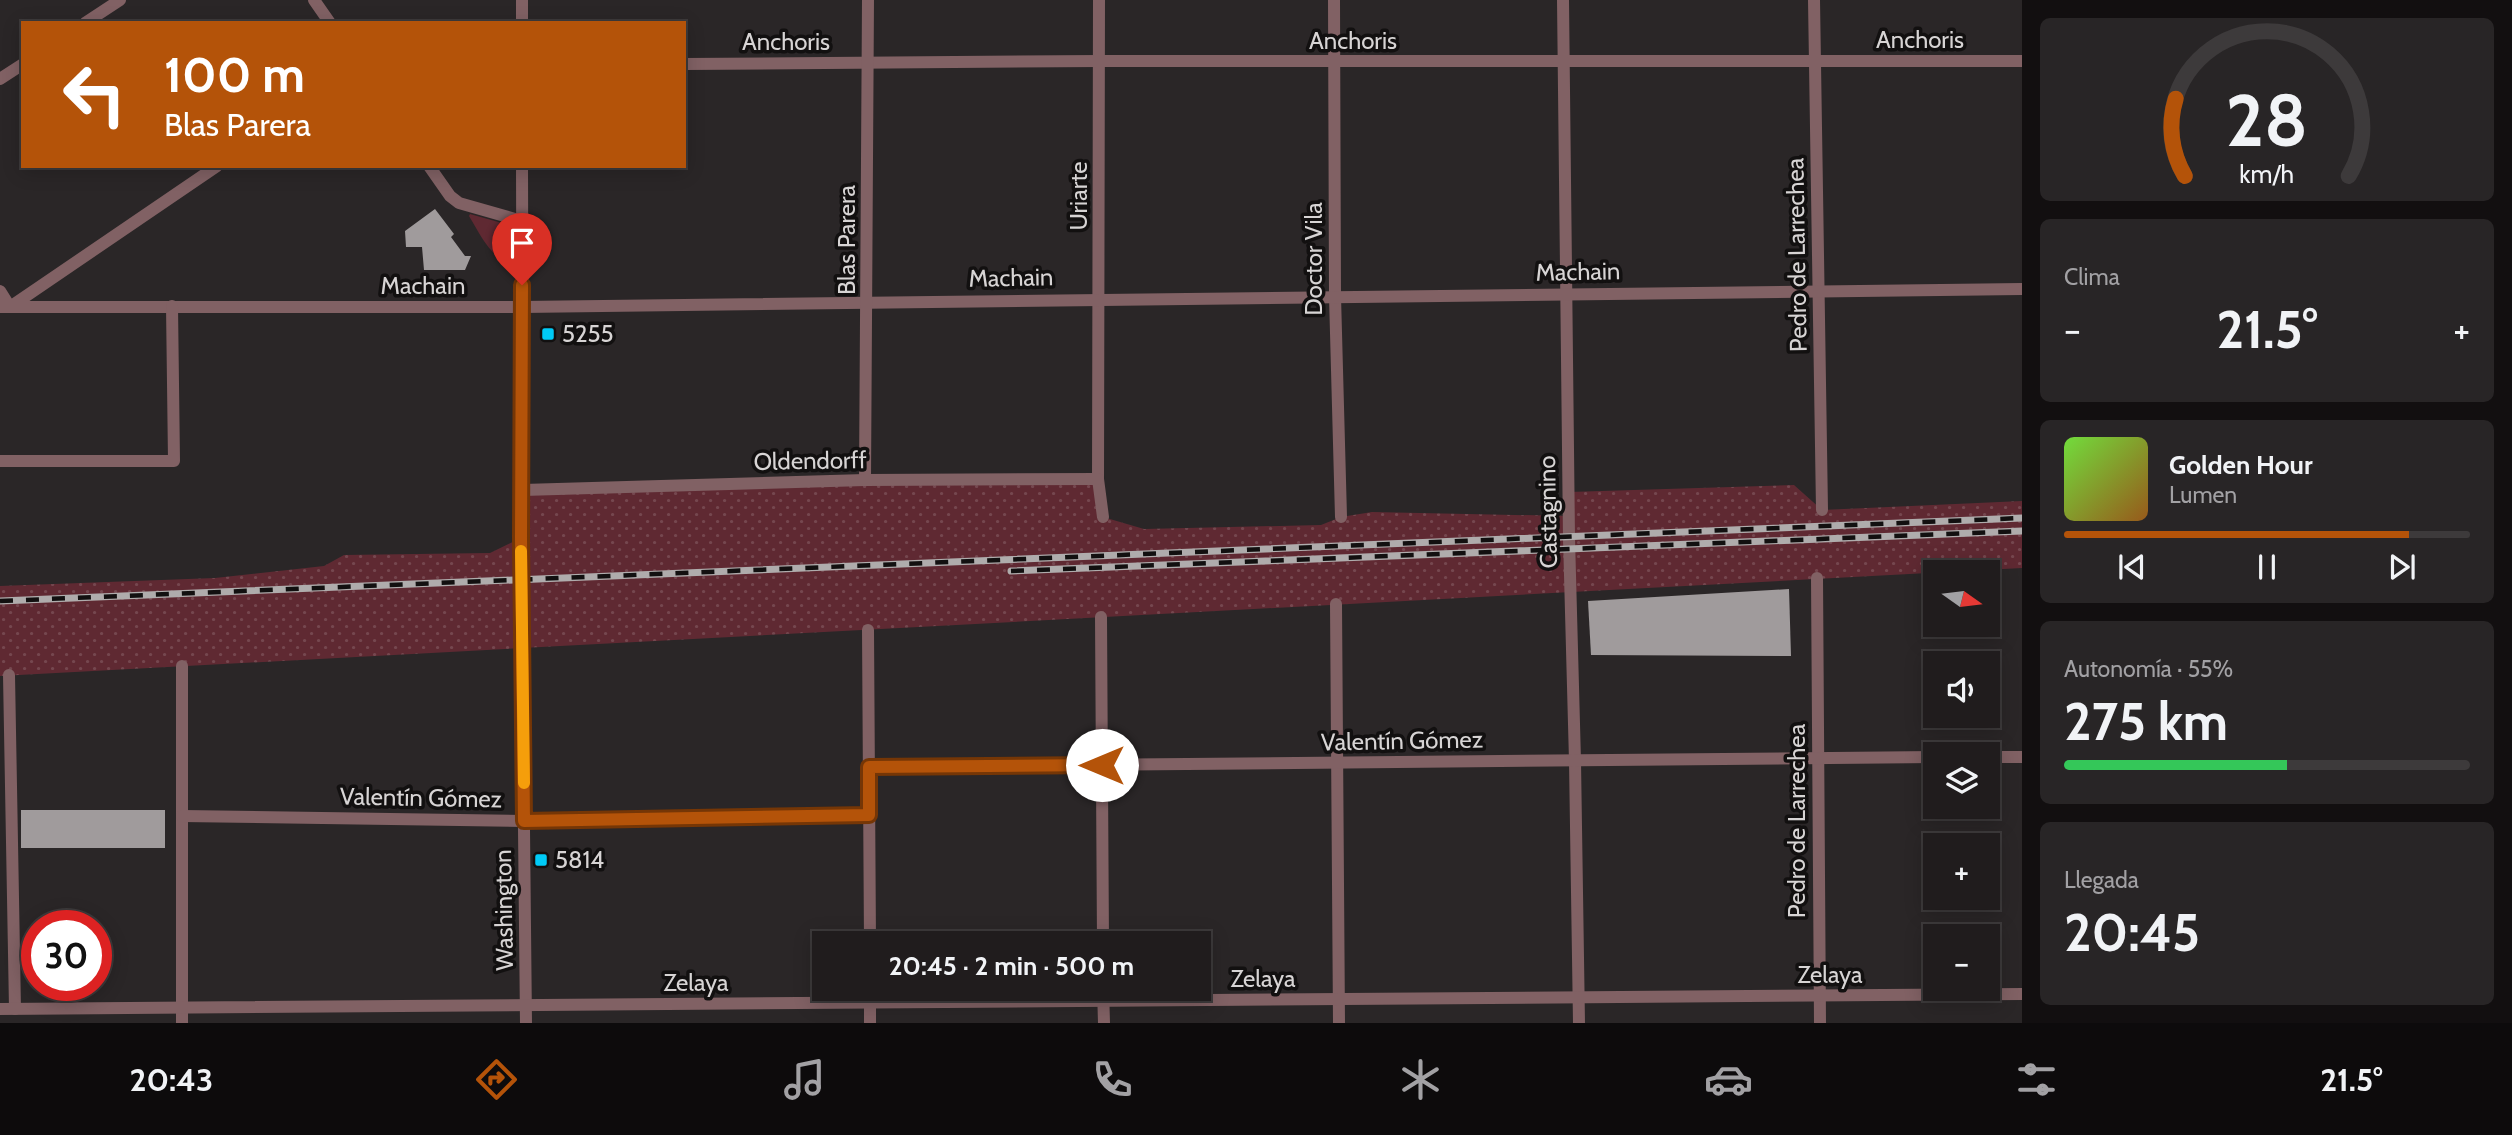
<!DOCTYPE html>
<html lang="es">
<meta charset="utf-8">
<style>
:root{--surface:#201c1d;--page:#282526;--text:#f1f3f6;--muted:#a2a1a4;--line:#3d3a3b;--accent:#b45309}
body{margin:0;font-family:Cabin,sans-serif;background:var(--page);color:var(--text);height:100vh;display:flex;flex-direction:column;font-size:26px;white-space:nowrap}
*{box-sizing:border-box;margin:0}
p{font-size:23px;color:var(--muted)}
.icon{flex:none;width:38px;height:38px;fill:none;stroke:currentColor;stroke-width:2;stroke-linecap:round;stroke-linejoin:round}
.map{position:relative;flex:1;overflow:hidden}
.drawer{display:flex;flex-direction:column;gap:18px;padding:18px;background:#120f10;width:490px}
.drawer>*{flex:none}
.hud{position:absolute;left:21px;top:21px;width:665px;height:147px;border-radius:0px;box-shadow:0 4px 18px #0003,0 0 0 2px var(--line);background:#b45309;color:#fff;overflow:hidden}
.needle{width:46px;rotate:104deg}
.buttons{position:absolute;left:1923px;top:560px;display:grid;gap:14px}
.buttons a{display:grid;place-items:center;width:77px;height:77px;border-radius:0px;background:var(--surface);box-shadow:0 4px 18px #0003,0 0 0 2px var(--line);font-size:35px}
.speed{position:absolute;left:21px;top:910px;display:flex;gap:14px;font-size:35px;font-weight:700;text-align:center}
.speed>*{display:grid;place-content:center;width:91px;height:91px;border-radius:50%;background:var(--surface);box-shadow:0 4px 18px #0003,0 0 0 2px var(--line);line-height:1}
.speed .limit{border:10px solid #d22;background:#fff;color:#111}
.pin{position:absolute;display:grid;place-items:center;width:60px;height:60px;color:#fff;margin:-72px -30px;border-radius:50% 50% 50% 0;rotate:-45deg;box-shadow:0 0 7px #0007}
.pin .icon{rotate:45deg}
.me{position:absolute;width:77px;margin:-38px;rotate:270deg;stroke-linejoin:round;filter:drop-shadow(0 0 5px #0008)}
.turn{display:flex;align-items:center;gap:24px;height:147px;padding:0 28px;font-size:32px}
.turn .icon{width:91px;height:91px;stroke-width:2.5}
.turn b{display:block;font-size:49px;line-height:60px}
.big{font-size:52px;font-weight:700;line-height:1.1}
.drawer .widget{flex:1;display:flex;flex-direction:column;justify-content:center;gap:10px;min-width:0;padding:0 24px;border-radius:10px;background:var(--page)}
.drawer .dial{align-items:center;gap:0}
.dial svg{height:182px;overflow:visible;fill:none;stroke:var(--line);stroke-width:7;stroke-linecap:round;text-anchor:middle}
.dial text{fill:var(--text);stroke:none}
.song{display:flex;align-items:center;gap:21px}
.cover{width:84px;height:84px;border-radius:10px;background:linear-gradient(135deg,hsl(100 70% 55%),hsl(30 70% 35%))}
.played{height:7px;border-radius:4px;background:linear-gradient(90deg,var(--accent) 85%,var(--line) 85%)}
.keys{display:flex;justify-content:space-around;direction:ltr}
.heat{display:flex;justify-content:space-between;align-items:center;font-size:38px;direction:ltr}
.charge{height:10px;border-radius:5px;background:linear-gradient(90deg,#34c759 55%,var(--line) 0)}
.trip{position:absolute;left:812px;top:931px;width:399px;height:70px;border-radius:0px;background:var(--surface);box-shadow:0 4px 18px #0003,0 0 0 2px var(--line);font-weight:700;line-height:70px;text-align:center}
.menu{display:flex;height:112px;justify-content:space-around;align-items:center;background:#0d0b0c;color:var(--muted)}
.menu .icon{width:49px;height:49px}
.menu .on{color:var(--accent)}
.menu b{font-size:32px;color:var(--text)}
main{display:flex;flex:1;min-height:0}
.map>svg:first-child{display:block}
.grass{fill:url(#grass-dots)}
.park{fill:#5f2932}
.building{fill:#a09b9c}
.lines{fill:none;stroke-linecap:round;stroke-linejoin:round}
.street{stroke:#816164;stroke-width:12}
.rail-casing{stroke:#afacac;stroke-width:7}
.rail{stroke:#121010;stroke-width:4.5;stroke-dasharray:13;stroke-linecap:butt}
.route-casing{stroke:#753606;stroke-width:18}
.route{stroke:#b45309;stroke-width:12}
.slow{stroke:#f59e0b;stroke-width:12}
.poi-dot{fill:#00cbf8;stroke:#121010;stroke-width:2.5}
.labels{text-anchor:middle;stroke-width:7;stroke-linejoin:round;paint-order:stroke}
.street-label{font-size:24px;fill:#d7d4d4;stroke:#121010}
.poi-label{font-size:24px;fill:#d7d4d4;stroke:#121010;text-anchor:start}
</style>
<main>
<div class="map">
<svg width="2022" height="1023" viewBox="0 0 2022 1023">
<defs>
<pattern id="grass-dots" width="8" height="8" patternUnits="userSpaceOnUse" patternTransform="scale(1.75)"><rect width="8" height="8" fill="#5f2932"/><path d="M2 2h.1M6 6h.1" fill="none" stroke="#75474f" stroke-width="1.8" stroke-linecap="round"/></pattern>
</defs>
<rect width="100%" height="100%" fill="#2a2627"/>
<!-- grass -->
<polygon class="grass" points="1098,479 1103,517 1144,529 1321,525 1341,517 1372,512 1569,516 1569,492 1794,485 1822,510 2022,501 2022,568 0,676 0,586 215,578 324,566 344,555 490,553 521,538 523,490"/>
<!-- park -->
<path class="park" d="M470 214 509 225 512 251 510 260C492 262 478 230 469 216Z"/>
<!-- building -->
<g class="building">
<polygon points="435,209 454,234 451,237 465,256 471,256 465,270 424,270 422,247 406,247 405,231"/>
<polygon points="1789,589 1791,656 1591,655 1588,601"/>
<rect x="21" y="810" width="144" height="38"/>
</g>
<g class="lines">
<!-- street -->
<g class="street">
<polyline points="314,0 330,23"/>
<polyline points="522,0 522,23"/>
<polyline points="1099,0 1098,479 1103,517"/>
<polyline points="1334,0 1335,296 1341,517"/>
<polyline points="1563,0 1569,538 1575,761 1579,1023"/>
<polyline points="1814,0 1822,510"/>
<polyline points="85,23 120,0"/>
<polyline points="684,64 1100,61 2022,61"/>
<polyline points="0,79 23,64"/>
<polyline points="429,166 450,196 459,203 522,221"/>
<polyline points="522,166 523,490 521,538 526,1023"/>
<polyline points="0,291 10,307 217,166"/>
<polyline points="0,307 522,307 2022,289"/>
<polyline points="0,461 174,461 172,306"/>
<polyline points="865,480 868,0"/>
<polyline points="523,490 865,480 1098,479"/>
<polyline points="1817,578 1820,1023"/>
<polyline points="1336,604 1339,1023"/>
<polyline points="1101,617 1103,943"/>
<polyline points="868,630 870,943"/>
<polyline points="182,666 182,1023"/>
<polyline points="9,675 15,1009"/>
<polyline points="1988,757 2022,757"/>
<polyline points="869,767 1936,757"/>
<polyline points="182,816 524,821 869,815"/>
<polyline points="870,989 870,1023"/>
<polyline points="1103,989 1104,1023"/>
<polyline points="0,1009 2022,994"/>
</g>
<!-- rail casing -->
<g class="rail-casing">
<g id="rail">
<polyline points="1011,571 2022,531"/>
<polyline points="0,601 2022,518"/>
</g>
</g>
<!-- rail -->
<use href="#rail" class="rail"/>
</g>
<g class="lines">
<!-- route casing -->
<g class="route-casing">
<polyline id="route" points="522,285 521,538 524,821 869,815 869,767 1102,765"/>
</g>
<!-- route -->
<use href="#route" class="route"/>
<!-- slow -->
<polyline class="slow" points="521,551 524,783"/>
</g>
<!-- markers -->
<g class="poi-dot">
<rect x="541" y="327" width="14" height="14" rx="3.5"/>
<rect x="534" y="853" width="14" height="14" rx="3.5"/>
</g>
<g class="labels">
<!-- street labels -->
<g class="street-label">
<text x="1920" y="48">Anchoris</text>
<text x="1353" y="49">Anchoris</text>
<text x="786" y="50">Anchoris</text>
<text transform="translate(1079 196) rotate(-90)" y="8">Uriarte</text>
<text transform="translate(847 240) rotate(-90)" y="8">Blas Parera</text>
<text transform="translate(1797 255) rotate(-91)" y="8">Pedro de Larrechea</text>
<text transform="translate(1314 259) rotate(-90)" y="8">Doctor Vila</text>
<text transform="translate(1578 272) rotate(-1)" y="8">Machain</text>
<text transform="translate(1011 278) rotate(-1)" y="8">Machain</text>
<text x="423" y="294">Machain</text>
<text transform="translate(810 461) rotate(-1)" y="8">Oldendorff</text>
<text transform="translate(1548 512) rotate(-91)" y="8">Castagnino</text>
<text transform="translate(1402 741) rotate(-1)" y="8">Valentín Gómez</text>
<text transform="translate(421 798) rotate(1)" y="8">Valentín Gómez</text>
<text transform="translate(1797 821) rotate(-90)" y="8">Pedro de Larrechea</text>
<text transform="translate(504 910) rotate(-91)" y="8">Washington</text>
<text x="1830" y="983">Zelaya</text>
<text x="1263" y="987">Zelaya</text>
<text x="696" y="991">Zelaya</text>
</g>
<!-- poi labels -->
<g class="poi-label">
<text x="562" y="342">5255</text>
<text x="555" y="868">5814</text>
</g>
</g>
</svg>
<div class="buttons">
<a><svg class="needle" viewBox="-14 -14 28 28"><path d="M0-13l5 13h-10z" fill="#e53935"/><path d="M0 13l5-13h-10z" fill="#a2a1a4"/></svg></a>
<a><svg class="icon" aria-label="sound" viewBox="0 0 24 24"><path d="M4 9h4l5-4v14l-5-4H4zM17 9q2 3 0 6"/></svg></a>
<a><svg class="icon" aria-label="layers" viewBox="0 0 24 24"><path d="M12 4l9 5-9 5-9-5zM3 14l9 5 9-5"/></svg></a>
<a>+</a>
<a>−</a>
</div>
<div class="speed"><div class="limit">30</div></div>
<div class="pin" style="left:522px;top:285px;background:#d93025"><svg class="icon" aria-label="arrive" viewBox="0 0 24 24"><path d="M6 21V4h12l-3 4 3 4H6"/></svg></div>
<svg class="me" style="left:1102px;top:765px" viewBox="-20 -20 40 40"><circle r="19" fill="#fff"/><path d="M0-13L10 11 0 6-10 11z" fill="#b45309"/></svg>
<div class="trip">20:45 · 2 min · 500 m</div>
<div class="hud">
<div class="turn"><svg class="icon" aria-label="left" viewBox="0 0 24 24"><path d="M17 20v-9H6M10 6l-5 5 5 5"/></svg><div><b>100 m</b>Blas Parera</div></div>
</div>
</div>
<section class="drawer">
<div class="widget dial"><svg viewBox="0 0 100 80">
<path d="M14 69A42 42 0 1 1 86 69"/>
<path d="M14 69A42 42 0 0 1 10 35" stroke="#b45309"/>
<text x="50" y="56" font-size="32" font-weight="700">28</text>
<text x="50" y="72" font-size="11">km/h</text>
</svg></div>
<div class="widget"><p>Clima</p>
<div class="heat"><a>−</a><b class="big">21.5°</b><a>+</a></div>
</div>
<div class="widget">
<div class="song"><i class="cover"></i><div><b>Golden Hour</b><p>Lumen</p></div></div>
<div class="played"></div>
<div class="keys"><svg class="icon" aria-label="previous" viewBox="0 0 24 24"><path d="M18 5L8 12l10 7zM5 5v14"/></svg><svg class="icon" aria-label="pause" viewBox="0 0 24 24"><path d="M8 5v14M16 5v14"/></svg><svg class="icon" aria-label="next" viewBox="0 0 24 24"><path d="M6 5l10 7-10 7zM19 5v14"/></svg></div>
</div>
<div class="widget"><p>Autonomía · 55%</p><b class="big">275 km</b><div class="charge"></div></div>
<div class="widget"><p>Llegada</p><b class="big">20:45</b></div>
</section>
</main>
<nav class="menu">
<b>20:43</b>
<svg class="icon on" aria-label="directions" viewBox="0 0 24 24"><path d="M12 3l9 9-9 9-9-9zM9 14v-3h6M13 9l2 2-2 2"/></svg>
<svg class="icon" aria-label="music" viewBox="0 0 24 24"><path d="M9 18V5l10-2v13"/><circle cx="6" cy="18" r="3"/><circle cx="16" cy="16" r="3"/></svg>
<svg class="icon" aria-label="phone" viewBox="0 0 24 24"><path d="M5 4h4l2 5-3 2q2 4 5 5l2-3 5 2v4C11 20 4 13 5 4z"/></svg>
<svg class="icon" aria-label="climate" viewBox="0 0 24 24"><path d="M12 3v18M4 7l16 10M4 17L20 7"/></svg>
<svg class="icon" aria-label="car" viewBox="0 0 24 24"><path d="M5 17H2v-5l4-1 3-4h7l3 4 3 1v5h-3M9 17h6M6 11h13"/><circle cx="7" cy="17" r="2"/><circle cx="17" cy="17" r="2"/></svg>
<svg class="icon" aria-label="filters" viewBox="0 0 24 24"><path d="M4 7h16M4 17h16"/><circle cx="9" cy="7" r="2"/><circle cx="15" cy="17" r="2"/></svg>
<b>21.5°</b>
</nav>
